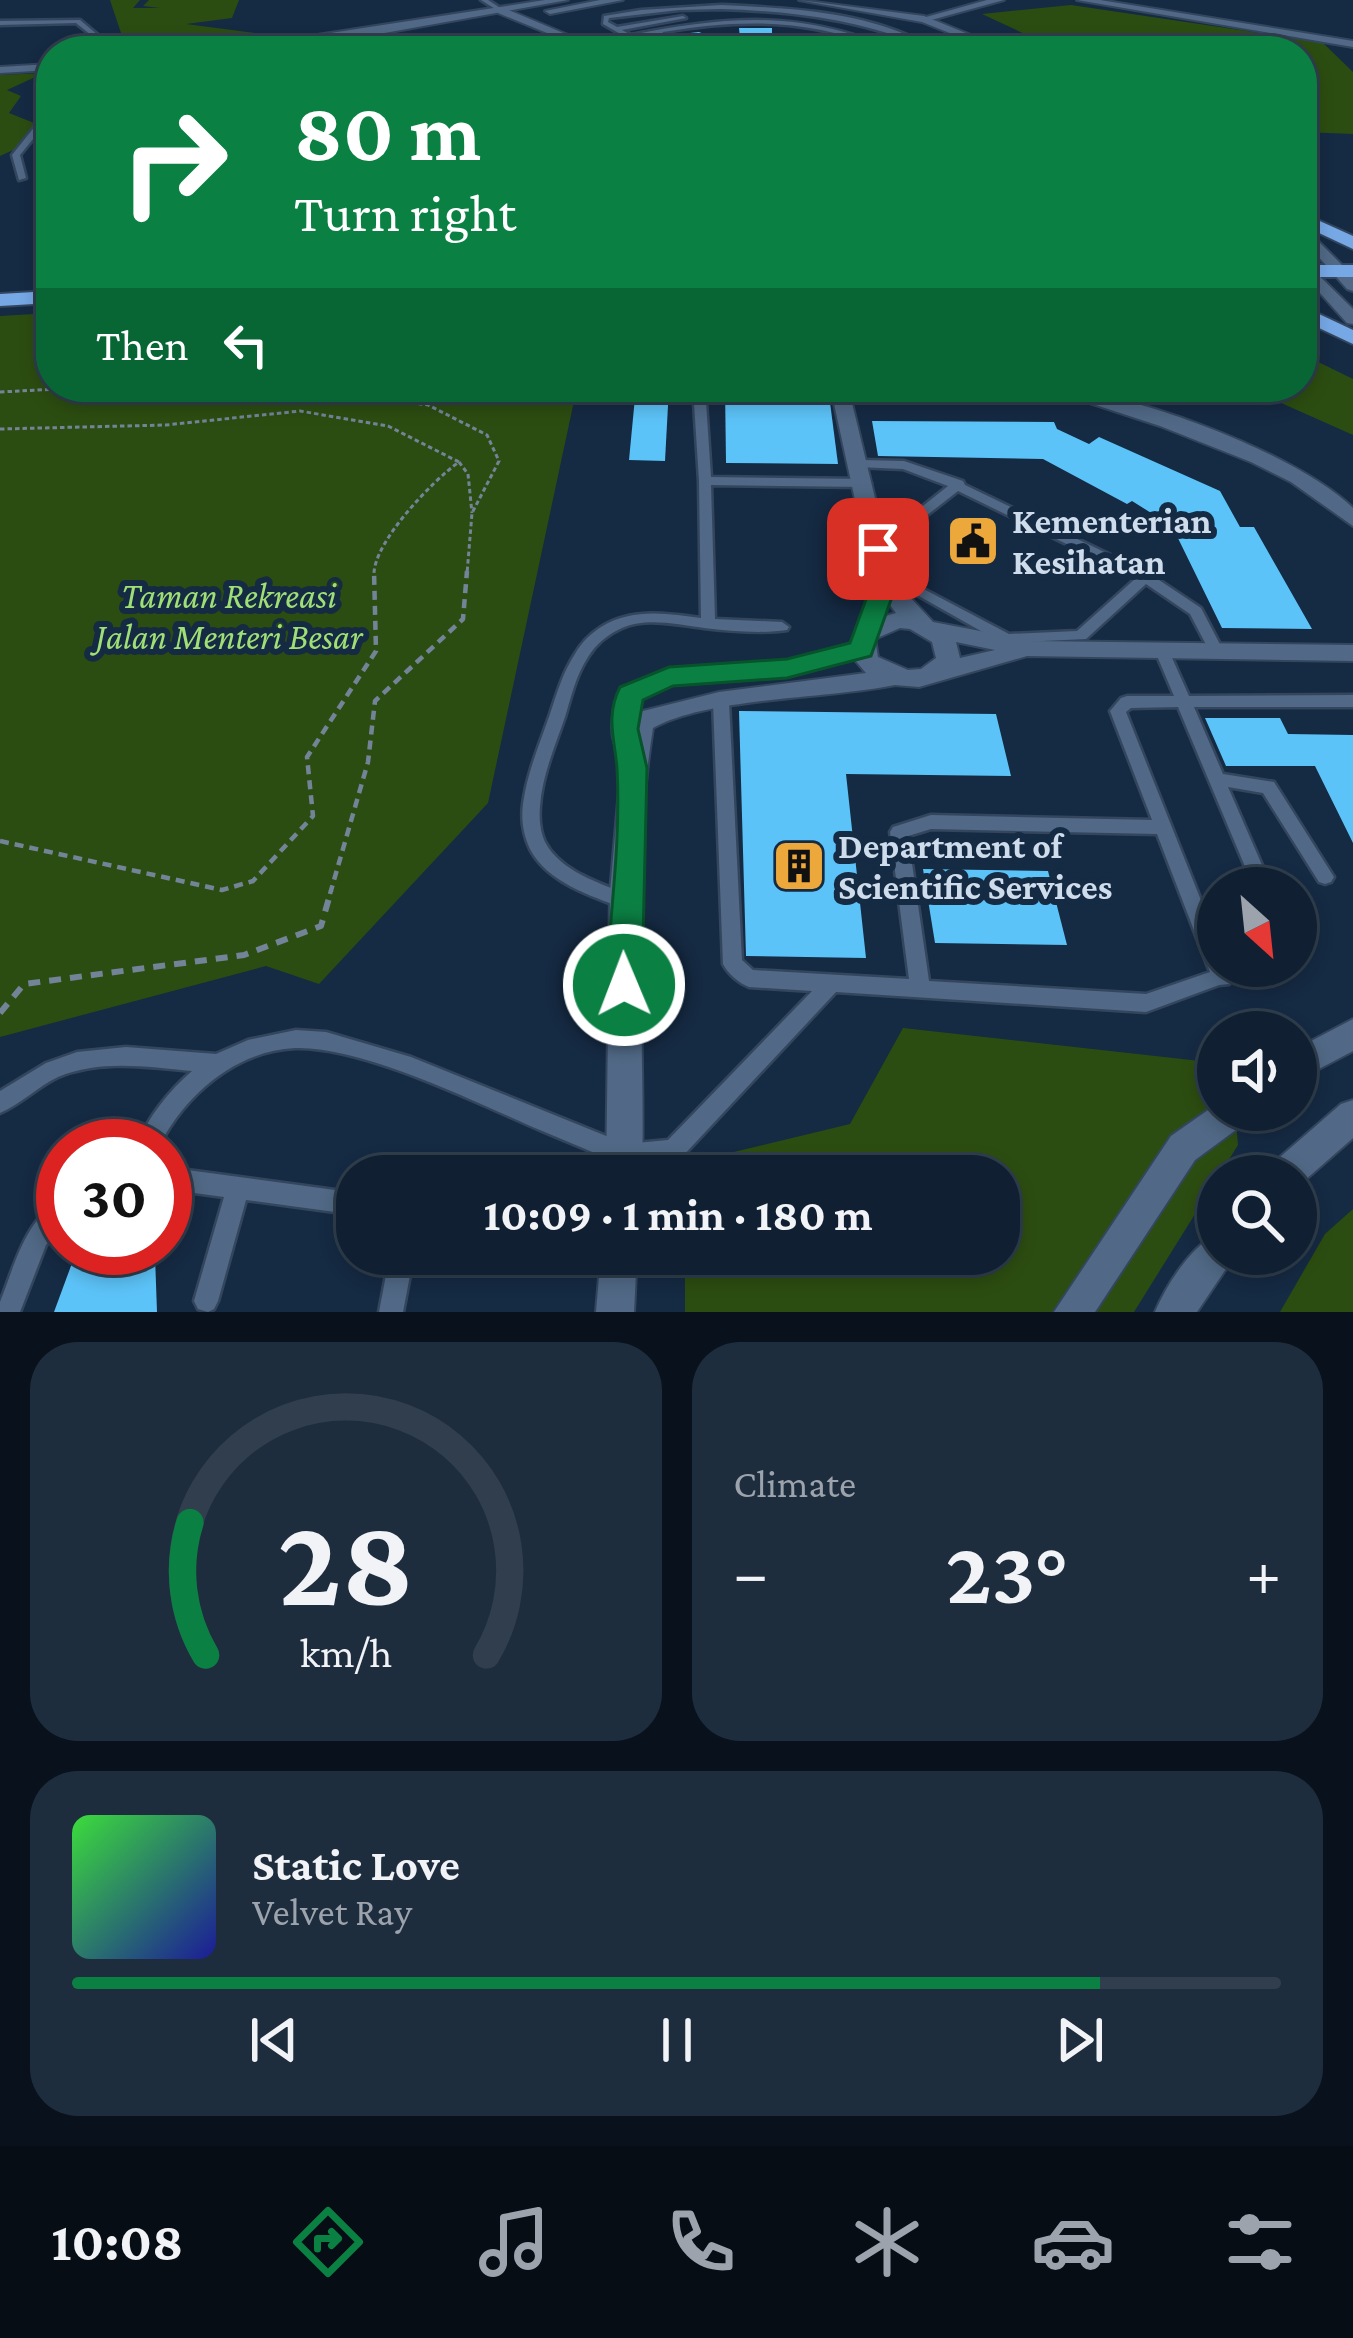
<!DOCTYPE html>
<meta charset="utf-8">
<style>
:root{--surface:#102032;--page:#1e2d3e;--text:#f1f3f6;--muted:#9ca3ac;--line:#303e4d;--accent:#0b8043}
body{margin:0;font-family:"Crimson Pro",serif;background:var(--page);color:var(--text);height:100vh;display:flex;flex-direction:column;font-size:45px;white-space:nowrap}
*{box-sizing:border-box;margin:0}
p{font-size:39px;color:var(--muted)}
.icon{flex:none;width:66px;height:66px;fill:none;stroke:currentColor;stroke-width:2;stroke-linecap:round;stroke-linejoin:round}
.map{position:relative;height:1312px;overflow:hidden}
.drawer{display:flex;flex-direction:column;gap:30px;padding:30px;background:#09121c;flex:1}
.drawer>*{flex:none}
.guide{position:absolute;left:36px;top:36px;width:1281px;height:366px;border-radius:48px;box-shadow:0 6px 18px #0003,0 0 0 3px var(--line);background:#0b8043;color:#fff;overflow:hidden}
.needle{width:78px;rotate:153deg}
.buttons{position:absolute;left:1197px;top:867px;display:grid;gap:24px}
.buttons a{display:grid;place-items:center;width:120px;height:120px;border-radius:50%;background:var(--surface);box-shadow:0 6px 18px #0003,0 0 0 3px var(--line);font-size:60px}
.speed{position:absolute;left:36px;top:1119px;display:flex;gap:24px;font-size:60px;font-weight:700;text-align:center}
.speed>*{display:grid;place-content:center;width:156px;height:156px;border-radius:50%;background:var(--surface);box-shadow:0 6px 18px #0003,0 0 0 3px var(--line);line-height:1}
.speed .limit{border:18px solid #d22;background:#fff;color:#111}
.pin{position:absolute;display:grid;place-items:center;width:102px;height:102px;color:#fff;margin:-51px;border-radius:24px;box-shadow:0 6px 18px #0006}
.me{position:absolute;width:132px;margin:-66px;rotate:359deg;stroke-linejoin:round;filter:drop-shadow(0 0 9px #0008)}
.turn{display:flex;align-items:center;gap:42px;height:252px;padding:0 60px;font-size:54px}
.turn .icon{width:156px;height:156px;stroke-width:2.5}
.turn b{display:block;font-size:84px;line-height:102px}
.then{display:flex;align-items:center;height:114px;padding:0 60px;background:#0003;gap:24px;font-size:45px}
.big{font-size:90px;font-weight:700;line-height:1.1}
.drawer .tile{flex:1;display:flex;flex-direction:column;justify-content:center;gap:18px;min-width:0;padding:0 42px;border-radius:48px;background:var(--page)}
.drawer .dial{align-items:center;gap:0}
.dial svg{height:312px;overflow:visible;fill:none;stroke:var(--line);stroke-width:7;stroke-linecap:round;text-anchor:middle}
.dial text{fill:var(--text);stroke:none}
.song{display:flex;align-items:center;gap:36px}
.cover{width:144px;height:144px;border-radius:18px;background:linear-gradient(135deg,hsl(120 70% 55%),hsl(240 70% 35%))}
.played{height:12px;border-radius:6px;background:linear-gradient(90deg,var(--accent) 85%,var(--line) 85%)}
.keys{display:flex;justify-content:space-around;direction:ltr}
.heat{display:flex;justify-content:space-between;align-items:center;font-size:66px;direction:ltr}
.drawer .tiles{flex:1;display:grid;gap:30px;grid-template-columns:1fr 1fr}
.tile:last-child{grid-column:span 2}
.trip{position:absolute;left:336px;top:1155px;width:684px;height:120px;border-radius:48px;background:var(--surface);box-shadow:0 6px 18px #0003,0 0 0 3px var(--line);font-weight:700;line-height:120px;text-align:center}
.menu{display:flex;height:192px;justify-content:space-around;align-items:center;background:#060d14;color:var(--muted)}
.menu .icon{width:84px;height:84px}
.menu .active{color:var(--accent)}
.menu b{font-size:54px;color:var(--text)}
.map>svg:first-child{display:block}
.green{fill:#2c4d11}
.building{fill:#5cc3f8}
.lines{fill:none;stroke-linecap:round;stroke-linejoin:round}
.service-casing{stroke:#33465e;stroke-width:5}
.minor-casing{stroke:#33465e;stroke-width:4}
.tertiary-casing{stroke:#33465e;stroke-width:4}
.primary-casing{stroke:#33465e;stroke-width:4}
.path-far2{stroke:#738499;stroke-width:3;stroke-dasharray:4.5 3;stroke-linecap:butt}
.path-far1{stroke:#738499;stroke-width:4.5;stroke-dasharray:9 6;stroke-linecap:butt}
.path{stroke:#738499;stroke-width:6;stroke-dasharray:12 9;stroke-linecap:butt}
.service{fill:#516986;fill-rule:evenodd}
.minor{fill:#516986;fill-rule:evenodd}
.tertiary{fill:#516986;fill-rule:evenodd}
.primary{fill:#76a8e5;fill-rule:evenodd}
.route{fill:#0b8043;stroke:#07532c;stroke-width:3}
.labels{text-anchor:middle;stroke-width:12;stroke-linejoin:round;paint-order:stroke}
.poi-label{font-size:36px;font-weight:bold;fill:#cedcec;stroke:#152a43;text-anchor:start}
.park-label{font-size:36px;font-style:italic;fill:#9fdf75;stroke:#152a43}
</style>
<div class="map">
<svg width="1353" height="1312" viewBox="0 0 1353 1312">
<rect width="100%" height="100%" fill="#152a43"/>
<!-- green -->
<g class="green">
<polygon points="110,0 140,0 133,8 160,8 143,6 149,0 239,0 232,18 186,24 255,33 260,42 127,51"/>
<polygon points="1071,5 1322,42 1353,72 1353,134 1302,132 1302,51 1061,51 982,14"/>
<polygon points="44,73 7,90 21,96 9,113 34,123 31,142 0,156 0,75"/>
<polygon points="51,313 51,387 577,387 488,803 319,984 266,966 0,1037 0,316"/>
<polygon points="1302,354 1353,379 1353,435 1245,387 1302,387"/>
<polygon points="903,1028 1218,1063 1218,1110 1235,1110 1238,1145 1134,1312 685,1312 685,1254 999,1254 999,1176 684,1176 684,1164 850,1124"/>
<polygon points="1353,1209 1353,1312 1280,1312 1325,1234"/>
</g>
<!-- building -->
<g class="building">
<polygon points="739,28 772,28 772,51 680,51 670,46 672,35 699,32 741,49"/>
<polygon points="636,387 669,387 665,461 629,460"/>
<polygon points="725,387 828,387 838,464 726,463"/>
<polygon points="872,421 1054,422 1057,429 1089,444 1099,437 1220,491 1240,527 1254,527 1312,629 1222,628 1172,526 1132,501 1127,504 1043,459 878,456"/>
<polygon points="739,711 996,714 1011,776 846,774 866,958 746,956"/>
<polygon points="1205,718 1280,718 1288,734 1353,735 1353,843 1315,766 1226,766"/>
<polygon points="923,869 1048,871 1067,945 935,943"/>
<polygon points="75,1255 155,1256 157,1312 54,1312"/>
</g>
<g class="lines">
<!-- service casing -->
<g class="service-casing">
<g id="service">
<polygon points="481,0 488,0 505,11 500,12"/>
<path d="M721 5C787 8 860 11 920 41L895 51H877L882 49C808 18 741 19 663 32L657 43 670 51H662L651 45 656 34 591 48 588 46 624 36 603 24 604 16 641 10ZM721 9C786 11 849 18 911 41L891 48C798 10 727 16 631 35L622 30 686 18 683 16 617 27 608 22 609 18 679 10Z"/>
<polygon points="80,20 98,35 87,51 81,51 91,35 76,23 0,25 0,21"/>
<polygon points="48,110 51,110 51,117 20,155 26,178 19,180 12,155"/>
<path d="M693 387H705L711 477 865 479 871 483 865 487 711 485 715 619 782 622 789 627 787 630C761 634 730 631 704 628 678 625 648 617 622 628 608 634 596 644 588 657 576 675 571 697 565 717 555 746 542 776 540 806 539 818 540 831 545 842 561 872 600 883 629 895L632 900 629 905 623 908C591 896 547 882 530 849 523 834 521 819 523 804 527 773 540 743 550 714 557 693 563 672 575 654 581 643 590 634 601 627 631 608 667 613 701 618L699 481Z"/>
<path d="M861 460 904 461 963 481 965 485 1150 574 1201 608 1224 652 1222 656H1212L1190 614 1146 584 1086 639 1002 643 903 587 889 533 948 486 903 469 857 467 855 464ZM958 491 1136 578 1077 631 1009 634 916 585 903 534Z"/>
<path d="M1162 646 1169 651 1189 696 1353 695V707H1194L1223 774 1274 782 1334 877 1331 882 1325 884 1319 882 1263 793 1228 787 1272 888H1254L1178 707 1131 708 1126 712 1218 943V966H1259L1256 972 1230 981 1229 984 1219 985 1146 1012 836 992 681 1158C669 1162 639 1168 626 1166 620 1165 614 1161 609 1159 586 1149 563 1140 540 1130 477 1103 363 1046 295 1048 235 1051 185 1095 159 1146H136C149 1116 168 1092 192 1071 148 1067 100 1059 58 1077 37 1087 21 1104 0 1113V1091L46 1063 77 1052 126 1047 216 1054 248 1040 296 1030 326 1032 411 1057 626 1144 668 1140 812 991 749 987C739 983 728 974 723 964L713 702 715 698 721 696 729 702 742 960 753 970 909 979 890 832 893 827 931 815 1152 820 1110 711 1121 698 1127 696H1174L1155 651ZM931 829 1157 834 1210 972 1146 994 929 981 908 836Z"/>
<polygon points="165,1167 357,1193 357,1215 246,1200 218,1301 214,1309 208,1312 198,1309 194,1301 224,1197 165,1189"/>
<path d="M63 1199V1226L46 1245 20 1312H0V1302C15 1265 25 1218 63 1199Z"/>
<polygon points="390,1254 414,1254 403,1312 379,1312"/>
</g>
</g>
<!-- minor casing -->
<g class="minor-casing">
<g id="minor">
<polygon points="987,0 1004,0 924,22 919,19"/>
<polygon points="1077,0 1100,0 1353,41 1353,47"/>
<polygon points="498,9 506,9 606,51 591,51 498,13"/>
<path d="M837 387H855L851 399 895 581 933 622 1032 641 1353 645V661L1027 656 919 687 895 685C828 699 709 697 653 728 629 877 646 1026 642 1176H606L610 892 622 756C606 739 612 709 621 688L669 669 787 661 852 643 862 623 896 613 873 582 833 399ZM900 628 910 629 932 642 936 658 921 669 908 670 878 657 875 639ZM956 642 995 650 960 658ZM854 659 866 673 719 692 639 712 642 699 673 685 787 677Z"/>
<path d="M1041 387C1121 387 1295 452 1353 508V526L1291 482 1251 462 1160 426Z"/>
<polygon points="601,1254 637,1254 634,1312 596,1312"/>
</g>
</g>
<!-- tertiary casing -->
<g class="tertiary-casing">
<g id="tertiary">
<polygon points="545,0 568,0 362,37 246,51 214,51"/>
<polygon points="600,0 623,0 550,14 545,11"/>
<polygon points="799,0 924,16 1010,51 995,51 922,22"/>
<polygon points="51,64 51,70 0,73 0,67"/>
<polygon points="1302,225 1353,276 1353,291 1347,289 1302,238"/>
<polygon points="1302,259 1353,309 1353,324 1347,323 1302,273"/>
<polygon points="1353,1019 1353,1051 1296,1081 1296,1049"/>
<polygon points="1353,1100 1353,1138 1296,1188 1296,1176 1266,1176 1272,1164 1341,1104"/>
<polygon points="1218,1103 1218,1110 1253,1110 1248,1121 1195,1160 1095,1312 1054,1312 1171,1136"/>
<path d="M1218 1234V1254H1236L1197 1312H1155C1166 1286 1192 1244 1218 1234Z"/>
</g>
</g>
<!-- primary casing -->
<g class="primary-casing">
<g id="primary">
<polygon points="1302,213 1353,236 1353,249 1302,225"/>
<rect x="1302" y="265" width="51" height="12"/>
<polygon points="51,291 51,303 0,306 0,294"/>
<polygon points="1302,306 1353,330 1353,344 1302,320"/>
</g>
</g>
<!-- path-far2 -->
<g class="path-far2">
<polyline points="299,387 428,405 487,435 499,461 472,513 467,574"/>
<polyline points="0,392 97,387"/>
<path d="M0 429 166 425 300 411 388 426 459 462C432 481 374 542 374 574"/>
<polyline points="459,462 468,474 472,513"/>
</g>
<!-- path-far1 -->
<g class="path-far1">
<polyline points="0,841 222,890 253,881 313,816 307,757 376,651 374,571"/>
<polyline points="330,894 368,762 375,701 463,619 467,571"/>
</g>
<!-- path -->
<polyline class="path" points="0,1013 24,984 244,955 321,926 331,891"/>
<!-- service -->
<use href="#service" class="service"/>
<!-- minor -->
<use href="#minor" class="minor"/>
<!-- tertiary -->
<use href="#tertiary" class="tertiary"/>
<!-- primary -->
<use href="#primary" class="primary"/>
</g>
<!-- route -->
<path class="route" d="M878 542 890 549 897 583 871 656 787 678 673 686 643 700 638 729 647 768 642 985 637 996 624 1001 611 996 606 985C610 915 621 840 617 769 615 740 605 716 620 687L669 667 787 659 850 643 872 583 865 549Z"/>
<!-- icons -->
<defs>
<g id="civic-square" transform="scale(2.7)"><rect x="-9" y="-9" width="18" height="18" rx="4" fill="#eda83c" stroke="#152a43"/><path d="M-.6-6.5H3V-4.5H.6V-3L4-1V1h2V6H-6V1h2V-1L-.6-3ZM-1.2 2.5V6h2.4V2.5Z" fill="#111"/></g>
<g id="building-square" transform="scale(2.7)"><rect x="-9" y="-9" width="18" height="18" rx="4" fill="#eda83c" stroke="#152a43"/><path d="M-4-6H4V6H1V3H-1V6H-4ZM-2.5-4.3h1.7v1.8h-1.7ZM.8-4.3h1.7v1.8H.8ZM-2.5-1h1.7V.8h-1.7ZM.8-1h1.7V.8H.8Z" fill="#111"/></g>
</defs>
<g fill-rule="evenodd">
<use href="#civic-square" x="973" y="541"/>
<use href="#building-square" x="799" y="866"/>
</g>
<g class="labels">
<!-- poi labels -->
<g class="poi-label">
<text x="1012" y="533">Kementerian<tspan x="1012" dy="41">Kesihatan</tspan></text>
<text x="838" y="858">Department of<tspan x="838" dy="41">Scientific Services</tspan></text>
</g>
<!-- park labels -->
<g class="park-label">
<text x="229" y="608">Taman Rekreasi<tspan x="229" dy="41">Jalan Menteri Besar</tspan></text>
</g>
</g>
</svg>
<div class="buttons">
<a><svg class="needle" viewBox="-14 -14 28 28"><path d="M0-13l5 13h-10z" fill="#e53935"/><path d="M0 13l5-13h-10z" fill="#9ca3ac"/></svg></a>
<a><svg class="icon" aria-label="sound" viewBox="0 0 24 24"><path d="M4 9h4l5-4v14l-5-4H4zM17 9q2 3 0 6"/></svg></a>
<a><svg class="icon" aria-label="search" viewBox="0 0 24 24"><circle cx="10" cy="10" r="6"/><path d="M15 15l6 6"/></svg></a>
</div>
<div class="speed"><div class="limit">30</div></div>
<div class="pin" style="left:878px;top:549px;background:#d93025"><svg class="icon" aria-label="arrive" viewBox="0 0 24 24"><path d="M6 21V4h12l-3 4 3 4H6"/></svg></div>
<svg class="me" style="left:624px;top:985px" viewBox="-20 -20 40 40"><circle r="17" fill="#0b8043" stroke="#fff" stroke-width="3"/><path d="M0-11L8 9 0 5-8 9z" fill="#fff"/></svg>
<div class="trip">10:09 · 1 min · 180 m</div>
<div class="guide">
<div class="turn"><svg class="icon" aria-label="right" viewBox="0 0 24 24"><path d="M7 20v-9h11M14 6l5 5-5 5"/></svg><div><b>80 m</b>Turn right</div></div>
<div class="then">Then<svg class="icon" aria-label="left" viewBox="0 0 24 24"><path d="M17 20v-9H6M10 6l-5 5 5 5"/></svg></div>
</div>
</div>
<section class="drawer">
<div class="tiles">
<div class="tile dial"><svg viewBox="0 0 100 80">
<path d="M14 69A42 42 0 1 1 86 69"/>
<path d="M14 69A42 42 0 0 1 10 35" stroke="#0b8043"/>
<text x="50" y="56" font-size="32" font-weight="700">28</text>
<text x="50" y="72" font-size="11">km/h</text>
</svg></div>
<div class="tile"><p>Climate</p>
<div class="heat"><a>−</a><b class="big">23°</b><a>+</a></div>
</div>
<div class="tile">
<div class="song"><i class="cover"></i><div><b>Static Love</b><p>Velvet Ray</p></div></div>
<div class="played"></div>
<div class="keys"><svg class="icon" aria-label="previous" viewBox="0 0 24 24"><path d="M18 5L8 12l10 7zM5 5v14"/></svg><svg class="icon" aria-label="pause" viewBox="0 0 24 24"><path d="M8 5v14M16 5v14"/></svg><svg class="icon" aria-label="next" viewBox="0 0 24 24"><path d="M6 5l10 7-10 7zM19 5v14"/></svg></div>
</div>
</div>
</section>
<nav class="menu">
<b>10:08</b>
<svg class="icon active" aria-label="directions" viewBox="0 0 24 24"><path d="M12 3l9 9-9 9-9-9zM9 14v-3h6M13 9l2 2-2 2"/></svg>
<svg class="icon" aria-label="music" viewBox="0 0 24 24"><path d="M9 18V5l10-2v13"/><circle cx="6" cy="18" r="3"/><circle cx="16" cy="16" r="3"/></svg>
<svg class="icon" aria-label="phone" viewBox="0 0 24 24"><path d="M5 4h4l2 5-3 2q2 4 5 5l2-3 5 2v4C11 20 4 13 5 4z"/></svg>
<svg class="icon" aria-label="climate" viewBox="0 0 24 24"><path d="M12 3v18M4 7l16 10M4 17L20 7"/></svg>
<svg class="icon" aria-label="car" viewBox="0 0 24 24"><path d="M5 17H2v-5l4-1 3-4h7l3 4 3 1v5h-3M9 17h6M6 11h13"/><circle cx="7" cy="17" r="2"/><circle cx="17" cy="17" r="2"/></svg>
<svg class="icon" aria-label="filters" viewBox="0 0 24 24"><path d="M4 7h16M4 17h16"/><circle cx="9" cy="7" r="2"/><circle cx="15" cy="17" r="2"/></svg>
</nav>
